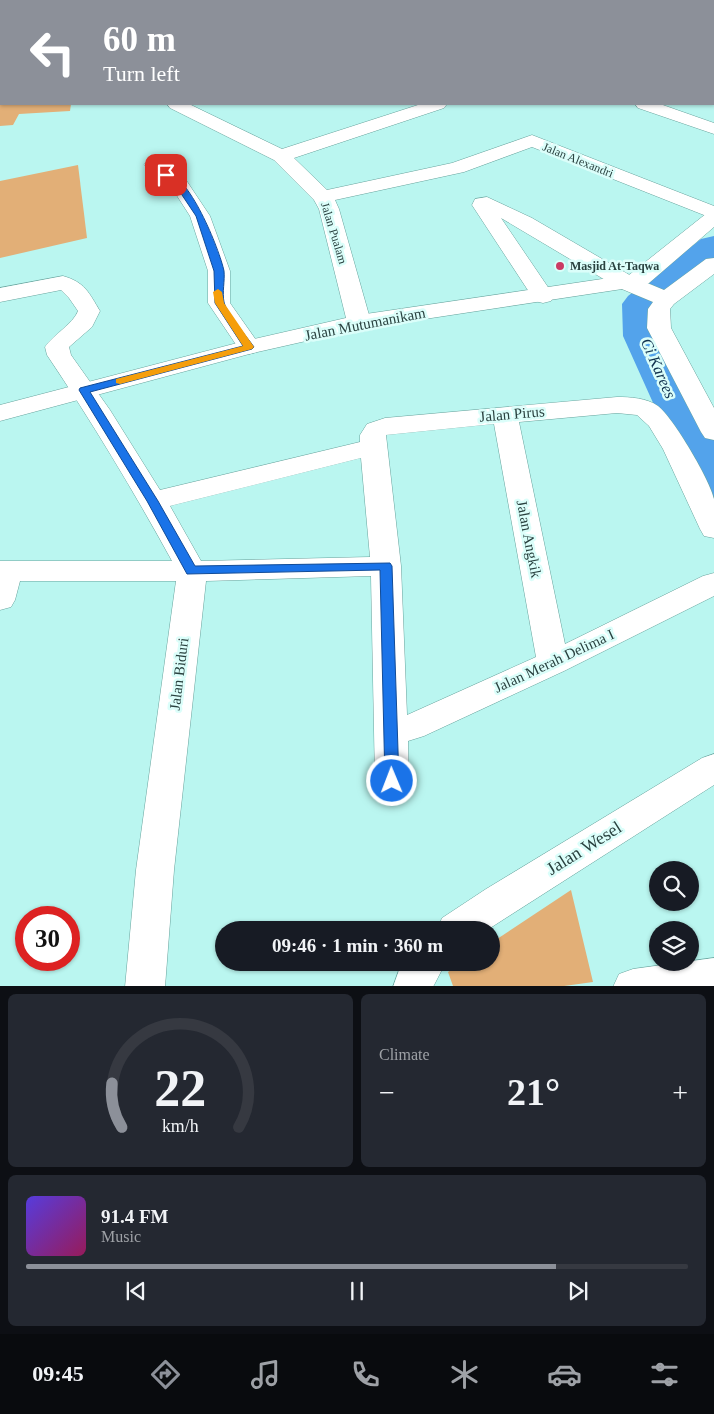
<!DOCTYPE html>
<meta charset="utf-8">
<style>
:root{--surface:#171b24;--page:#242831;--text:#f1f3f6;--muted:#9ea1a6;--line:#363941;--accent:#8c9099}
body{margin:0;font-family:Georgia,serif;background:var(--page);color:var(--text);height:100vh;display:flex;flex-direction:column;font-size:19px;white-space:nowrap}
*{box-sizing:border-box;margin:0}
p{font-size:16px;color:var(--muted)}
.icon{flex:none;width:28px;height:28px;fill:none;stroke:currentColor;stroke-width:2;stroke-linecap:round;stroke-linejoin:round}
.map{position:relative;height:986px;overflow:hidden}
.panel{display:flex;flex-direction:column;gap:8px;padding:8px;background:#0d0f14;flex:1}
.panel>*{flex:none}
.guide{position:absolute;left:0px;top:0px;width:715px;height:105px;box-shadow:0 1px 4px #0004;background:#8c9099;color:#fff;overflow:hidden}
.fabs{position:absolute;left:649px;top:861px;display:grid;gap:10px}
.fabs a{display:grid;place-items:center;width:50px;height:50px;border-radius:50%;background:var(--surface);box-shadow:0 1px 4px #0004;font-size:25px}
.speed{position:absolute;left:15px;top:906px;display:flex;gap:10px;font-size:25px;font-weight:700;text-align:center}
.speed>*{display:grid;place-content:center;width:65px;height:65px;border-radius:50%;background:var(--surface);box-shadow:0 1px 4px #0004;line-height:1}
.speed .limit{border:8px solid #d22;background:#fff;color:#111}
.pin{position:absolute;display:grid;place-items:center;width:42px;height:42px;color:#fff;margin:-21px;border-radius:10px;box-shadow:0 2px 8px #0006}
.me{position:absolute;width:55px;margin:-28px;rotate:359deg;stroke-linejoin:round;filter:drop-shadow(0 0 4px #0008)}
.turn{display:flex;align-items:center;gap:18px;height:105px;padding:0 20px;font-size:22px}
.turn .icon{width:65px;height:65px;stroke-width:2.5}
.turn b{display:block;font-size:35px;line-height:42px}
.big{font-size:38px;font-weight:700;line-height:1.1}
.panel .tile{flex:1;display:flex;flex-direction:column;justify-content:center;gap:8px;min-width:0;padding:0 18px;border-radius:8px;background:var(--page)}
.panel .dial{align-items:center;gap:0}
.dial svg{height:130px;overflow:visible;fill:none;stroke:var(--line);stroke-width:7;stroke-linecap:round;text-anchor:middle}
.dial text{fill:var(--text);stroke:none}
.song{display:flex;align-items:center;gap:15px}
.cover{width:60px;height:60px;border-radius:8px;background:linear-gradient(135deg,hsl(250 70% 55%),hsl(330 70% 35%))}
.played{height:5px;border-radius:2px;background:linear-gradient(90deg,var(--accent) 80%,var(--line) 80%)}
.keys{display:flex;justify-content:space-around;direction:ltr}
.heat{display:flex;justify-content:space-between;align-items:center;font-size:28px;direction:ltr}
.panel .tiles{flex:1;display:grid;gap:8px;grid-template-columns:1fr 1fr}
.tile:last-child{grid-column:span 2}
.trip{position:absolute;left:215px;top:921px;width:285px;height:50px;border-radius:25px;background:var(--surface);box-shadow:0 1px 4px #0004;font-weight:700;line-height:50px;text-align:center}
.tab-bar{display:flex;height:80px;justify-content:space-around;align-items:center;background:#090b0e;color:var(--muted)}
.tab-bar .icon{width:35px;height:35px}
.tab-bar .selected{color:var(--accent)}
.tab-bar b{font-size:22px;color:var(--text)}
.map>svg:first-child{display:block}
.green{fill:#e2af77}
.lines{fill:none;stroke-linecap:round;stroke-linejoin:round}
.river{fill:#53a3eb;fill-rule:evenodd}
.street-casing{stroke:#68a39d;stroke-width:1}
.secondary-casing{stroke:#68a39d;stroke-width:1}
.street{fill:#fff;fill-rule:evenodd}
.secondary{fill:#fff;fill-rule:evenodd}
.route{fill:#1a73e8;stroke:#114b97}
.slow{fill:#f59e0b}
.poi-dot{fill:#ca3b64;stroke:#dbfefa;stroke-width:2}
.labels{text-anchor:middle;stroke-width:5;stroke-linejoin:round;paint-order:stroke}
.far-street-label{font-size:12px;fill:#29413f;stroke:#dbfefa}
.far-poi-label{font-size:12px;font-weight:bold;fill:#29413f;stroke:#dbfefa;text-anchor:start}
.street-label{font-size:15px;fill:#29413f;stroke:#dbfefa}
.water-label{font-size:16px;font-style:italic;fill:#11324f;stroke:#dbfefa}
.near-street-label{font-size:18px;fill:#29413f;stroke:#dbfefa}
</style>
<div class="map">
<svg width="714" height="987" viewBox="0 0 714 987">
<rect width="100%" height="100%" fill="#baf6f0"/>
<!-- green -->
<g class="green">
<polygon points="0,77 1,104 71,104 70,111 19,114 13,125 0,126"/>
<polygon points="78,165 87,238 0,258 0,181"/>
<polygon points="571,890 593,982 557,987 453,986 448,972 462,963 491,962 491,943"/>
</g>
<g class="lines">
<!-- river -->
<polygon class="river" points="714,236 714,265 662,308 663,336 714,438 714,500 697,495 690,485 623,336 622,304 628,296 701,239"/>
<!-- street casing -->
<g class="street-casing">
<g id="street">
<polygon points="167,104 189,104 282,149 421,104 447,104 444,108 294,158 327,190 452,163 532,135 714,206 714,219 532,147 464,172 335,200 339,209 371,322 367,327 359,329 351,327 347,322 319,209 314,200 274,160 170,108"/>
<polygon points="635,104 660,104 714,123 714,134 638,108"/>
<polygon points="154,159 161,161 186,180 210,216 230,271 230,303 261,347 257,352 249,354 241,352 208,303 208,271 190,216 172,188 144,165 147,161"/>
<polygon points="487,197 532,218 633,277 664,290 706,259 714,258 714,274 674,304 670,309 671,328 714,408 714,440 705,438 701,432 647,328 648,309 653,302 617,287 501,218 554,296 551,301 543,303 535,301 472,205 475,199"/>
<path d="M63 276C85 282 89 293 100 311L92 327 69 347 71 355 110 410 160 490 360 442V435L367 424 385 418 617 397C630 397 647 398 658 406 673 417 711 482 714 499 714 512 714 526 714 538L704 536 700 529 663 449 649 426 637 415 617 413 519 422 565 644 703 576 714 573V596L564 671 424 736 408 741 409 781 404 791 392 795 380 791 375 781 371 576 206 581 174 870 165 987H125L136 870 176 581H20L15 600 11 607 0 610V561H172C133 490 92 422 47 355L45 347C54 334 73 324 78 311L69 298 61 290 0 302V288ZM494 424 536 657 407 715 401 566 386 435ZM361 458 370 557 201 561 170 506Z"/>
<polygon points="714,754 714,785 487,930 437,930 442,918 486,889 702,758"/>
<polygon points="714,958 714,987 613,987 619,974 633,969"/>
<polygon points="402,962 446,962 433,987 393,987"/>
</g>
</g>
<!-- secondary casing -->
<g class="secondary-casing">
<g id="secondary">
<rect x="0" y="51" width="1" height="10"/>
<polygon points="714,211 714,227 649,283 642,286 359,329 253,353 0,421 0,405 241,342 359,315 629,275 707,213"/>
</g>
</g>
<!-- street -->
<use href="#street" class="street"/>
<!-- secondary -->
<use href="#secondary" class="secondary"/>
</g>
<!-- route -->
<path class="route" d="M164 173C188 170 220 251 224 271 225 281 222 292 224 302 226 312 247 337 254 347L252 349 90 392 158 501 195 566 390 563 392 566 399 781 397 785 392 787 387 785 385 781 380 570 187 574 147 501 79 390 80 388 243 346 215 303 214 271 196 216 176 186 164 176Z"/>
<!-- slow -->
<polygon class="slow" points="218,289 222,292 224,303 254,347 252,349 120,384 116,383 116,379 243,346 215,303 213,292"/>
<!-- markers -->
<circle class="poi-dot" cx="560" cy="266" r="5"/>
<g class="labels">
<!-- far-street labels -->
<g class="far-street-label">
<text transform="translate(578 160) rotate(22)" y="4">Jalan Alexandri</text>
<text transform="translate(334 233) rotate(73)" y="4">Jalan Pualam</text>
</g>
<!-- far-poi labels -->
<g class="far-poi-label">
<text x="570" y="270">Masjid At-Taqwa</text>
</g>
<!-- street labels -->
<g class="street-label">
<text transform="translate(365 324) rotate(-11)" y="5">Jalan Mutumanikam</text>
<text transform="translate(512 414) rotate(-5)" y="5">Jalan Pirus</text>
<text transform="translate(529 539) rotate(79)" y="5">Jalan Angkik</text>
<text transform="translate(554 661) rotate(-25)" y="5">Jalan Merah Delima I</text>
<text transform="translate(179 674) rotate(-83)" y="5">Jalan Biduri</text>
</g>
<!-- water labels -->
<g class="water-label">
<text transform="translate(659 368) rotate(66)" y="6">Ci Karees</text>
</g>
<!-- near-street labels -->
<g class="near-street-label">
<text transform="translate(584 848) rotate(-32)" y="6">Jalan Wesel</text>
</g>
</g>
</svg>
<div class="fabs">
<a><svg class="icon" aria-label="search" viewBox="0 0 24 24"><circle cx="10" cy="10" r="6"/><path d="M15 15l6 6"/></svg></a>
<a><svg class="icon" aria-label="layers" viewBox="0 0 24 24"><path d="M12 4l9 5-9 5-9-5zM3 14l9 5 9-5"/></svg></a>
</div>
<div class="speed"><div class="limit">30</div></div>
<div class="pin" style="left:166px;top:175px;background:#d93025"><svg class="icon" aria-label="arrive" viewBox="0 0 24 24"><path d="M6 21V4h12l-3 4 3 4H6"/></svg></div>
<svg class="me" style="left:392px;top:781px" viewBox="-20 -20 40 40"><circle r="17" fill="#1a73e8" stroke="#fff" stroke-width="3"/><path d="M0-11L8 9 0 5-8 9z" fill="#fff"/></svg>
<div class="trip">09:46 · 1 min · 360 m</div>
<div class="guide">
<div class="turn"><svg class="icon" aria-label="left" viewBox="0 0 24 24"><path d="M17 20v-9H6M10 6l-5 5 5 5"/></svg><div><b>60 m</b>Turn left</div></div>
</div>
</div>
<section class="panel">
<div class="tiles">
<div class="tile dial"><svg viewBox="0 0 100 80">
<path d="M14 69A42 42 0 1 1 86 69"/>
<path d="M14 69A42 42 0 0 1 8 42" stroke="#8c9099"/>
<text x="50" y="56" font-size="32" font-weight="700">22</text>
<text x="50" y="72" font-size="11">km/h</text>
</svg></div>
<div class="tile"><p>Climate</p>
<div class="heat"><a>−</a><b class="big">21°</b><a>+</a></div>
</div>
<div class="tile">
<div class="song"><i class="cover"></i><div><b>91.4 FM</b><p>Music</p></div></div>
<div class="played"></div>
<div class="keys"><svg class="icon" aria-label="previous" viewBox="0 0 24 24"><path d="M18 5L8 12l10 7zM5 5v14"/></svg><svg class="icon" aria-label="pause" viewBox="0 0 24 24"><path d="M8 5v14M16 5v14"/></svg><svg class="icon" aria-label="next" viewBox="0 0 24 24"><path d="M6 5l10 7-10 7zM19 5v14"/></svg></div>
</div>
</div>
</section>
<nav class="tab-bar">
<b>09:45</b>
<svg class="icon selected" aria-label="directions" viewBox="0 0 24 24"><path d="M12 3l9 9-9 9-9-9zM9 14v-3h6M13 9l2 2-2 2"/></svg>
<svg class="icon" aria-label="music" viewBox="0 0 24 24"><path d="M9 18V5l10-2v13"/><circle cx="6" cy="18" r="3"/><circle cx="16" cy="16" r="3"/></svg>
<svg class="icon" aria-label="phone" viewBox="0 0 24 24"><path d="M5 4h4l2 5-3 2q2 4 5 5l2-3 5 2v4C11 20 4 13 5 4z"/></svg>
<svg class="icon" aria-label="climate" viewBox="0 0 24 24"><path d="M12 3v18M4 7l16 10M4 17L20 7"/></svg>
<svg class="icon" aria-label="car" viewBox="0 0 24 24"><path d="M5 17H2v-5l4-1 3-4h7l3 4 3 1v5h-3M9 17h6M6 11h13"/><circle cx="7" cy="17" r="2"/><circle cx="17" cy="17" r="2"/></svg>
<svg class="icon" aria-label="filters" viewBox="0 0 24 24"><path d="M4 7h16M4 17h16"/><circle cx="9" cy="7" r="2"/><circle cx="15" cy="17" r="2"/></svg>
</nav>
